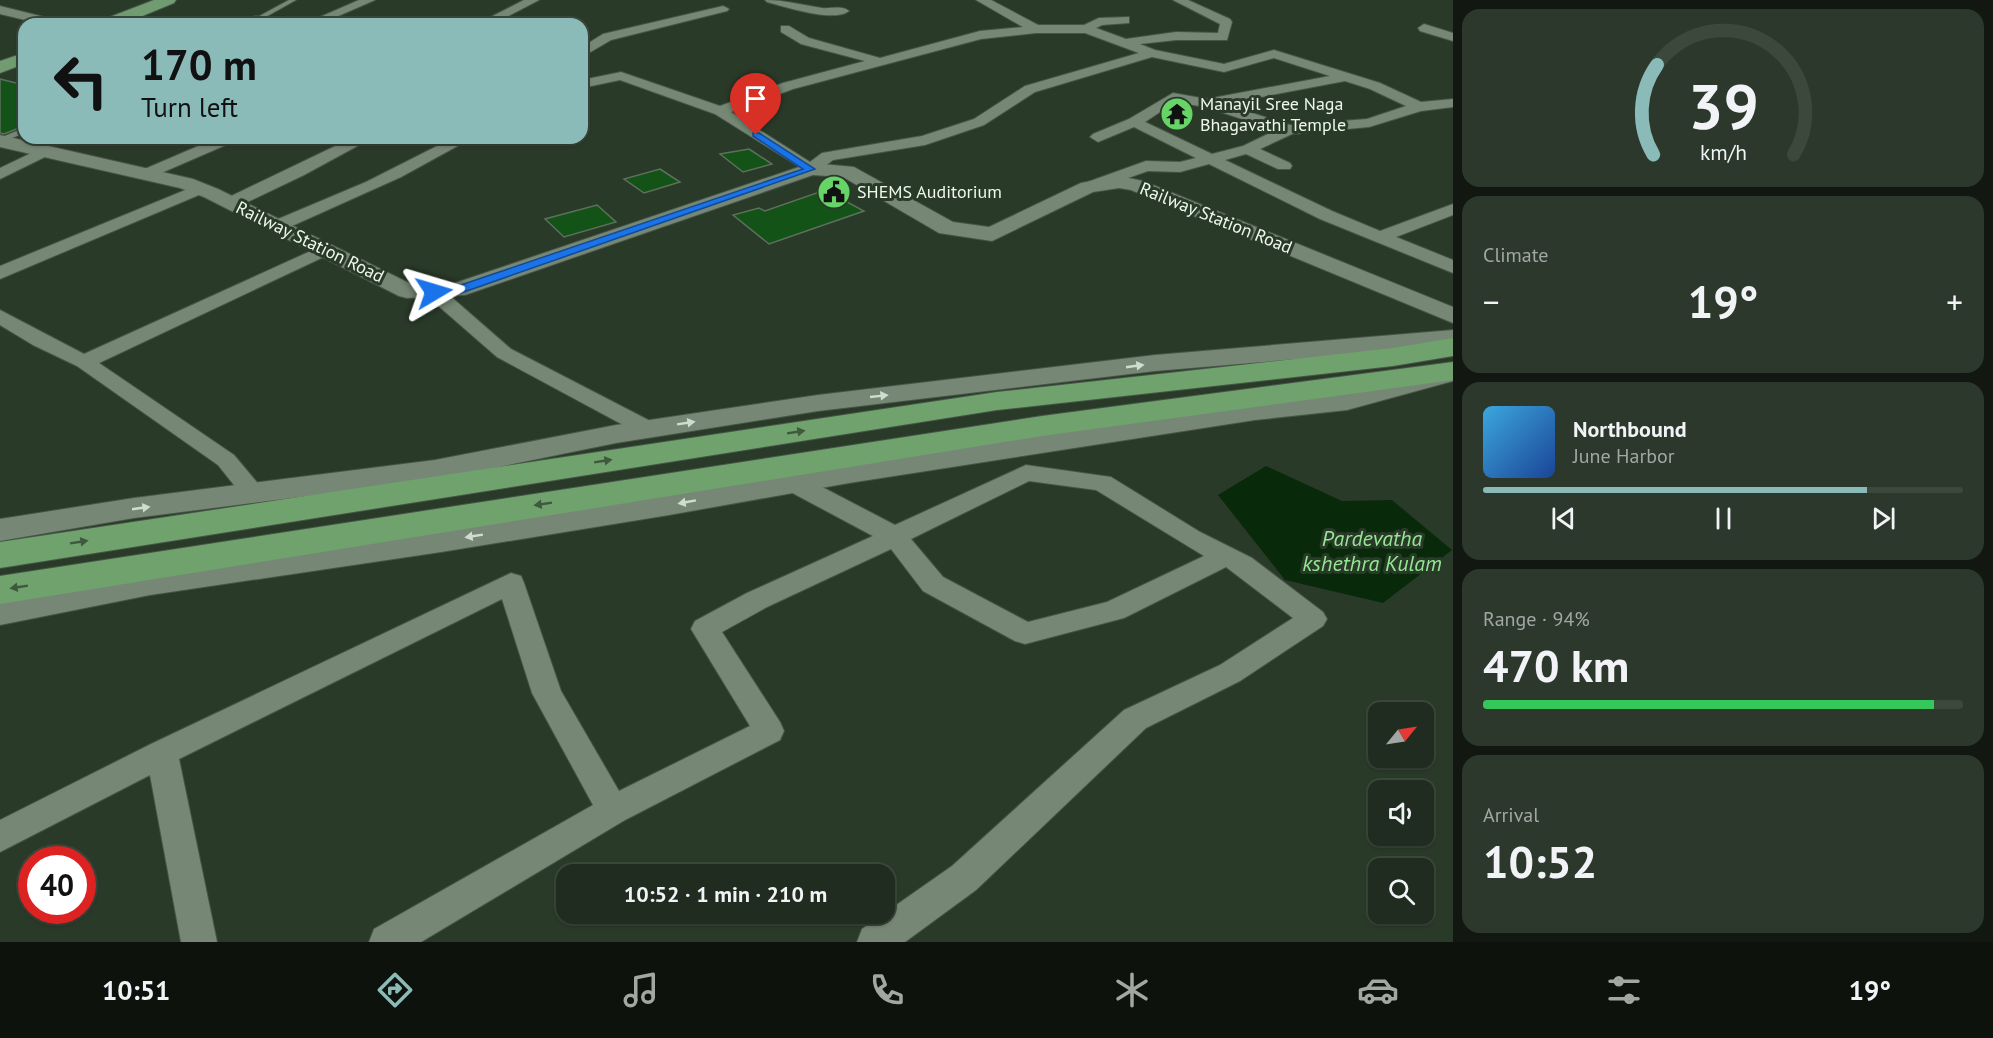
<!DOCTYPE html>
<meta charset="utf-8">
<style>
:root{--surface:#202c1f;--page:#2d382c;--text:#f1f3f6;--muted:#a2a7a4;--line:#3d483d;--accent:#8bbbb9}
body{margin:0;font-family:"PT Sans",sans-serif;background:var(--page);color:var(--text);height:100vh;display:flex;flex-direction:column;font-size:22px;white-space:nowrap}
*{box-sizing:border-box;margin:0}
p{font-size:20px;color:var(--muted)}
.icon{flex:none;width:33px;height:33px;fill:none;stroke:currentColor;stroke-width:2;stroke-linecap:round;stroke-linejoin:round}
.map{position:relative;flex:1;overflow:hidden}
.panel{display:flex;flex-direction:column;gap:9px;padding:9px;background:#121811;width:540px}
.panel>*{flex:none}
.hud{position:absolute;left:18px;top:18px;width:570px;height:126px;border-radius:18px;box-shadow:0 2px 4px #0004,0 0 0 2px var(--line);background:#8bbbb9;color:#111;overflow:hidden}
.needle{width:39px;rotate:60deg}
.tools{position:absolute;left:1368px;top:702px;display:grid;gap:12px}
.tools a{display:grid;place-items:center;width:66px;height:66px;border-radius:12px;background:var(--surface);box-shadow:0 2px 4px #0004,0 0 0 2px var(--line);font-size:30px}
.speed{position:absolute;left:18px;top:846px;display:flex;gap:12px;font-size:30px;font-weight:700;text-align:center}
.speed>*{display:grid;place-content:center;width:78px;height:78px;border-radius:50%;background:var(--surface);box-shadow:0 2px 4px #0004,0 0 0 2px var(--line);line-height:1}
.speed .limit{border:9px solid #d22;background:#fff;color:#111}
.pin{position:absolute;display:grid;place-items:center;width:51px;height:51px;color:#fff;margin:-62px -26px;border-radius:50% 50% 50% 0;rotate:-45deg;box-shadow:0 0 6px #0007}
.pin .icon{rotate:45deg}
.me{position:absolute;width:66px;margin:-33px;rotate:83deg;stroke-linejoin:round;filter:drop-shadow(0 0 4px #0008)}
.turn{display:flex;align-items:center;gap:21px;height:126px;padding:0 24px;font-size:27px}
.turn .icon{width:78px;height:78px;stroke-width:2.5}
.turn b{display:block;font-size:42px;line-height:51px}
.big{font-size:45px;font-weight:600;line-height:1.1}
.panel .tile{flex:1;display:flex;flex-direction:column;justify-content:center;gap:9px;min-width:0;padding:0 21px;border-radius:18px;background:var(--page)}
.panel .dial{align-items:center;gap:0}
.dial svg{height:156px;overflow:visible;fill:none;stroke:var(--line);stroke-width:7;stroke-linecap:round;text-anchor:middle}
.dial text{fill:var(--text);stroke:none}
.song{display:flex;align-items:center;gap:18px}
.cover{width:72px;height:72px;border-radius:9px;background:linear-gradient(135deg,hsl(200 70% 55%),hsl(220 70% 35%))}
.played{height:6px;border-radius:3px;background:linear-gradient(90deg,var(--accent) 80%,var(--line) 80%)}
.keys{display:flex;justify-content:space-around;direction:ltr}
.heat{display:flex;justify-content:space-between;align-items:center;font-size:33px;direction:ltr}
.charge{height:9px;border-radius:4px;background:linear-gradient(90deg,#34c759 94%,var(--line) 0)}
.trip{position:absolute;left:556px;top:864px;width:339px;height:60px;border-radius:18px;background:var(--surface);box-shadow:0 2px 4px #0004,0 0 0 2px var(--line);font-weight:600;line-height:60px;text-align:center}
.tab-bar{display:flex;height:96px;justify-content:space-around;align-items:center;background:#0d120c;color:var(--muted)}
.tab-bar .icon{width:42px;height:42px}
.tab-bar .on{color:var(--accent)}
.tab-bar b{font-size:27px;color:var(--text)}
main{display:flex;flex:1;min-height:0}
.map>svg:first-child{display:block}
.water{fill:#092a0a}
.building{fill:#145317;stroke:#5e6f5d;stroke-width:1.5}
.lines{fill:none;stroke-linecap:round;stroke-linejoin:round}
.service-casing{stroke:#475547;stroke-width:2}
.minor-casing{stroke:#475547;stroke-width:2}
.tertiary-casing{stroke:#475547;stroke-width:2}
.primary-casing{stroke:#475547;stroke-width:2}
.trunk-casing{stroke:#475547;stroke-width:2}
.service{fill:#768875;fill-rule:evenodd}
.minor{fill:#768875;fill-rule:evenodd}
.tertiary{fill:#768875;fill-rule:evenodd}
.primary{fill:#719b70;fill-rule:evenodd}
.trunk{fill:#70a26e;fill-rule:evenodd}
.oneway{fill:#d0dccf}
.oneway2{fill:#3f593e}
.route{fill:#1a73e8;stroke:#114b97;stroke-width:1.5}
.labels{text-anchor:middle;stroke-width:6;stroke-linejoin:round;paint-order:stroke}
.far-poi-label{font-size:18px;fill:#eef8ed;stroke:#2a3a29;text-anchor:start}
.far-street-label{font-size:18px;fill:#eef8ed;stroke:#2a3a29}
.water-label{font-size:22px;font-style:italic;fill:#94e792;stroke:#2a3a29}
</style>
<main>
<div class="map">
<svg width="1453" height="942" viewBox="0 0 1453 942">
<rect width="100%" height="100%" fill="#2a3a29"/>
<!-- water -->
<polygon class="water" points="1266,466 1342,501 1392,500 1452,550 1383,603 1285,580 1218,495"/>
<!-- building -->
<g class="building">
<polygon points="0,79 24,85 24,126 4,134 0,133"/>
<polygon points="749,149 772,164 743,172 720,154"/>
<polygon points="660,169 680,182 644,193 624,179"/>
<polygon points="825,190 864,211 769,244 733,215 759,208 765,211"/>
<polygon points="597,205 616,222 564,237 545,219"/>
</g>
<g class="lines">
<!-- service casing -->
<g class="service-casing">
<g id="service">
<polygon points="289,0 296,0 253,24 245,24"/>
<polygon points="24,128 24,133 0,143 0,138"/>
</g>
</g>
<!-- minor casing -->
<g class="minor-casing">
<g id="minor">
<polygon points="359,0 375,0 320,24 304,24"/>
<polygon points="524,0 539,0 493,24 477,24"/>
<path d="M765 0C785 0 802 5 822 8 831 9 842 5 849 11 834 23 786 7 767 2Z"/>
<path d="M976 0H991L1038 25H1084L1099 18 1129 17V23L1102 25 1096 28 1126 39 1176 32 1218 33 1220 24 1173 0H1188L1230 19 1232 22 1227 40H1176L1140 44 1155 50 1224 64 1274 50 1380 83 1421 102 1453 99V107L1421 111 1369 127 1292 134 1260 149 1290 163 1292 166 1290 169H1278L1246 154 1225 160 1332 211 1380 231 1453 204V215L1396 237 1453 260V273L1320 219 1209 164 1180 172 1148 171 1088 192 1080 187 1082 184 1146 161 1180 162 1196 158 1134 127 1098 142 1090 137 1093 134 1129 119 1173 93 1207 99 1330 76 1274 58 1224 72 1152 57 1035 92 984 125 925 145 833 160 817 172 811 174 715 114 620 80 582 88V80L621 72 720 106 783 83 865 61 801 44 781 32V26H789L809 38 880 58 980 31 1023 27ZM1036 33H1085L1139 53 1025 86 974 119 922 136 822 153 810 162 731 112 793 89 981 39ZM1345 81 1370 89 1406 106 1367 119 1290 125 1224 104ZM1175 102 1205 107 1276 130 1243 146 1212 154 1145 122Z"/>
<polygon points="0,6 60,21 62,24 42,24 0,14"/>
<polygon points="723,6 729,9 727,11 611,40 582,57 582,47 603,34"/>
<polygon points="256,16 284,21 286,24 252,23 252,17"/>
<polygon points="1424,24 1453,33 1453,41 1420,31 1418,28"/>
<polygon points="217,138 238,138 235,141 152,177 146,179 138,174 140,171"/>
<polygon points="352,138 372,138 304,175 237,207 231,208 223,203 225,199"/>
<polygon points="453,138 472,138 401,177 283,230 271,230 268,226 271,222 366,182"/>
<polygon points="44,147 52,152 49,155 0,179 0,168"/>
<polygon points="200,184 206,186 208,189 206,192 0,279 0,266"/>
<polygon points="324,245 330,246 333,250 330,254 99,363 234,455 266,493 263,499 254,501 245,499 218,465 77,366 33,345 0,325 0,310 84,354"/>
<polygon points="434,286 441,288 511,349 656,424 659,429 656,434 648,436 640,434 497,357 427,296 424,292 427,288"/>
<path d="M1026 465 1111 477 1200 532 1252 558 1323 612 1327 619 1323 626 1240 681 1146 728 976 890 905 942H857L862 929 952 866 1124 710 1220 665 1293 618 1226 567 1124 618 1025 644 1015 641 923 591 891 549 767 607 722 632 780 722 784 731 780 740 625 820 421 942H369L374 929 593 805 532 693 502 599 179 759 217 942H181L150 775 0 852V820L151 744 511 573 521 576 524 583 561 691 619 791 750 726 691 629 695 621 747 593 873 536 785 489 782 483 785 477 794 475 803 477 895 525ZM1029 481 1096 490 1204 556 1107 602 1028 622 943 577 911 539Z"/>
</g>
</g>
<!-- tertiary casing -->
<g class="tertiary-casing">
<g id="tertiary">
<polygon points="0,135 193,179 218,189 411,284 455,283 811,163 854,167 953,222 989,227 1081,183 1119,176 1143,181 1453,307 1453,323 1131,190 1119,188 1093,192 992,241 939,233 843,177 813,175 465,295 407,298 399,296 204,197 180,188 0,147"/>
<polygon points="1453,330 1453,346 1155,371 818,411 616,443 435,480 134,518 0,541 0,519 134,498 435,460 616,425 818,395 1155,355"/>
<polygon points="1453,365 1453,381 1347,410 1255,420 849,483 669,515 441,552 150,595 0,625 0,599 150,571 441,530 669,495 849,463 1255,404 1346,394"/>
</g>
</g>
<!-- primary casing -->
<g class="primary-casing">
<g id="primary">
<polygon points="154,0 176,0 174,3 123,24 100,24 102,20"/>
<polygon points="24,53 24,64 0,73 0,61"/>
</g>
</g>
<!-- trunk casing -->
<g class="trunk-casing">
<g id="trunk">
<polygon points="1453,338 1453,356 1393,366 997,410 0,568 0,542 997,392 1393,348"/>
<polygon points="1453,362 1453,380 1042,436 0,604 0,576 1042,416"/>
</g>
</g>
<!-- service -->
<use href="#service" class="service"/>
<!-- minor -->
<use href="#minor" class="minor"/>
<!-- tertiary -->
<use href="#tertiary" class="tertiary"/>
<!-- primary -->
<use href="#primary" class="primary"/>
<!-- trunk -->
<use href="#trunk" class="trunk"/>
</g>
<!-- one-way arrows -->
<defs><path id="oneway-solid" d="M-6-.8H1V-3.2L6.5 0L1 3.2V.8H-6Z" transform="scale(1.5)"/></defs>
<g class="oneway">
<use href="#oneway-solid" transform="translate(1135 366) rotate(-8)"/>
<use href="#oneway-solid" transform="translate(879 396) rotate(-6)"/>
<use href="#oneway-solid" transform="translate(686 423) rotate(-9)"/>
<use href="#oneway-solid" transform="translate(687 502) rotate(170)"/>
<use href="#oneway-solid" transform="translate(141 508) rotate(-8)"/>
<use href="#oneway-solid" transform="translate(474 536) rotate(171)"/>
</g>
<g class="oneway2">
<use href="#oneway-solid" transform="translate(796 432) rotate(-9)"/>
<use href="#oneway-solid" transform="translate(603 461) rotate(-9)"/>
<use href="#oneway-solid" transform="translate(543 504) rotate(171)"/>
<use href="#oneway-solid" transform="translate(79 542) rotate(-9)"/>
<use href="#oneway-solid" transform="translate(19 587) rotate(171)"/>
</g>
<!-- route -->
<polygon class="route" points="753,133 759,133 815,169 461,293 434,295 429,292 434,288 455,287 803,169 753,136"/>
<!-- icons -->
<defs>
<g id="temple-disc" transform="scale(1.725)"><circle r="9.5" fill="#66d466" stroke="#2a3a29"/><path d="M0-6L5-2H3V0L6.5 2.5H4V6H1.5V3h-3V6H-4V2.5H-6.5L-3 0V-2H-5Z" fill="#111"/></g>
<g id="civic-disc" transform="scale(1.725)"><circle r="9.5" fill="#66d466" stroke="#2a3a29"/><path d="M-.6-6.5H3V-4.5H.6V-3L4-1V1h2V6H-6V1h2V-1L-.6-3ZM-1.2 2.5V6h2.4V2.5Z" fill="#111"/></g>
</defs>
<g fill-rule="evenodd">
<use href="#temple-disc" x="1177" y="114"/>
<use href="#civic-disc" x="834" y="192"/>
</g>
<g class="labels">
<!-- far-poi labels -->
<g class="far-poi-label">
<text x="1200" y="110">Manayil Sree Naga<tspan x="1200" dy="21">Bhagavathi Temple</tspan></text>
<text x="857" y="198">SHEMS Auditorium</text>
</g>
<!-- far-street labels -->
<g class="far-street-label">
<text transform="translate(1216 218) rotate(22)" y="6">Railway Station Road</text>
<text transform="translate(310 242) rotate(26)" y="6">Railway Station Road</text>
</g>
<!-- water labels -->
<g class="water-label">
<text x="1372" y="546">Pardevatha<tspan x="1372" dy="25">kshethra Kulam</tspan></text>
</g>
</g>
</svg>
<div class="tools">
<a><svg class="needle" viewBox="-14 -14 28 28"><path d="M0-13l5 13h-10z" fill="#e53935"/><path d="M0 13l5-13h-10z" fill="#a2a7a4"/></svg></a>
<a><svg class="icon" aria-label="sound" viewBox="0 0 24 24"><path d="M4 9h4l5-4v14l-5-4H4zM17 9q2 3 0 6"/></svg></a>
<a><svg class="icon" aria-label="search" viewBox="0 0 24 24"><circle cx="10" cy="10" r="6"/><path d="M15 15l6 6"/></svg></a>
</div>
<div class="speed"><div class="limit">40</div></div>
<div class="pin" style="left:756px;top:135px;background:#d93025"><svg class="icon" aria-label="arrive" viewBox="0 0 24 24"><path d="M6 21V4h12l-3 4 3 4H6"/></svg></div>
<svg class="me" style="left:434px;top:292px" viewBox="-20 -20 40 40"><path d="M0-17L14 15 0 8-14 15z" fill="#1a73e8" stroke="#fff" stroke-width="4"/></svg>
<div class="trip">10:52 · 1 min · 210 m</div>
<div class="hud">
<div class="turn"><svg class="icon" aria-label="left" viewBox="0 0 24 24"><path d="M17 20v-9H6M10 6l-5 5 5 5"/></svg><div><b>170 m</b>Turn left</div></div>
</div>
</div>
<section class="panel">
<div class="tile dial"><svg viewBox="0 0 100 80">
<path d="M14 69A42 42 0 1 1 86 69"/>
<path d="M14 69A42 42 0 0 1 16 23" stroke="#8bbbb9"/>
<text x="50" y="56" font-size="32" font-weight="700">39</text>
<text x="50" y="72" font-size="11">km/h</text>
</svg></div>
<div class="tile"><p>Climate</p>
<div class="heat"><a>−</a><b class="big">19°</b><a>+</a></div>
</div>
<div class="tile">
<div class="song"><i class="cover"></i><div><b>Northbound</b><p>June Harbor</p></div></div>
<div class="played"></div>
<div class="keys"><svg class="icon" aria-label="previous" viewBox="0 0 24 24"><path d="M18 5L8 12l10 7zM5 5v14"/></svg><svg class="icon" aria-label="pause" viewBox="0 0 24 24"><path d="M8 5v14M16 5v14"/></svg><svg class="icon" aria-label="next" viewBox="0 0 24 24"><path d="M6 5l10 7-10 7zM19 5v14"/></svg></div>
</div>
<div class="tile"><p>Range · 94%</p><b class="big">470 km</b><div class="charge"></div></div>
<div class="tile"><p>Arrival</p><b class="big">10:52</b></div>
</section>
</main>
<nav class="tab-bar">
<b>10:51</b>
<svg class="icon on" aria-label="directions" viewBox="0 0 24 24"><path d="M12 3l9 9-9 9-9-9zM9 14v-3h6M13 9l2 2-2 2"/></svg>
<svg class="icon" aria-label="music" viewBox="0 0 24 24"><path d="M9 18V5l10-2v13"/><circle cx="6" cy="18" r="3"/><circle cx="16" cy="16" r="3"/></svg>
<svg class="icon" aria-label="phone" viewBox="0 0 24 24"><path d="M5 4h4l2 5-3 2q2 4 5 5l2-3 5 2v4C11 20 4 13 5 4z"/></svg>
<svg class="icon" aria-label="climate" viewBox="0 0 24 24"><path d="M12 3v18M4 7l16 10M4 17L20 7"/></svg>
<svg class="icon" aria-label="car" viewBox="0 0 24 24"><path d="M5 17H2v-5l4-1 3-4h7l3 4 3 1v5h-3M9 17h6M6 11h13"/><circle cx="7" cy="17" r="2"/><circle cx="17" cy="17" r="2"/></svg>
<svg class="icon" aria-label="filters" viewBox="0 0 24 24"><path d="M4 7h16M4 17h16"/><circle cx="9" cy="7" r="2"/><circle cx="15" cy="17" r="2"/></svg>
<b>19°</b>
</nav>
